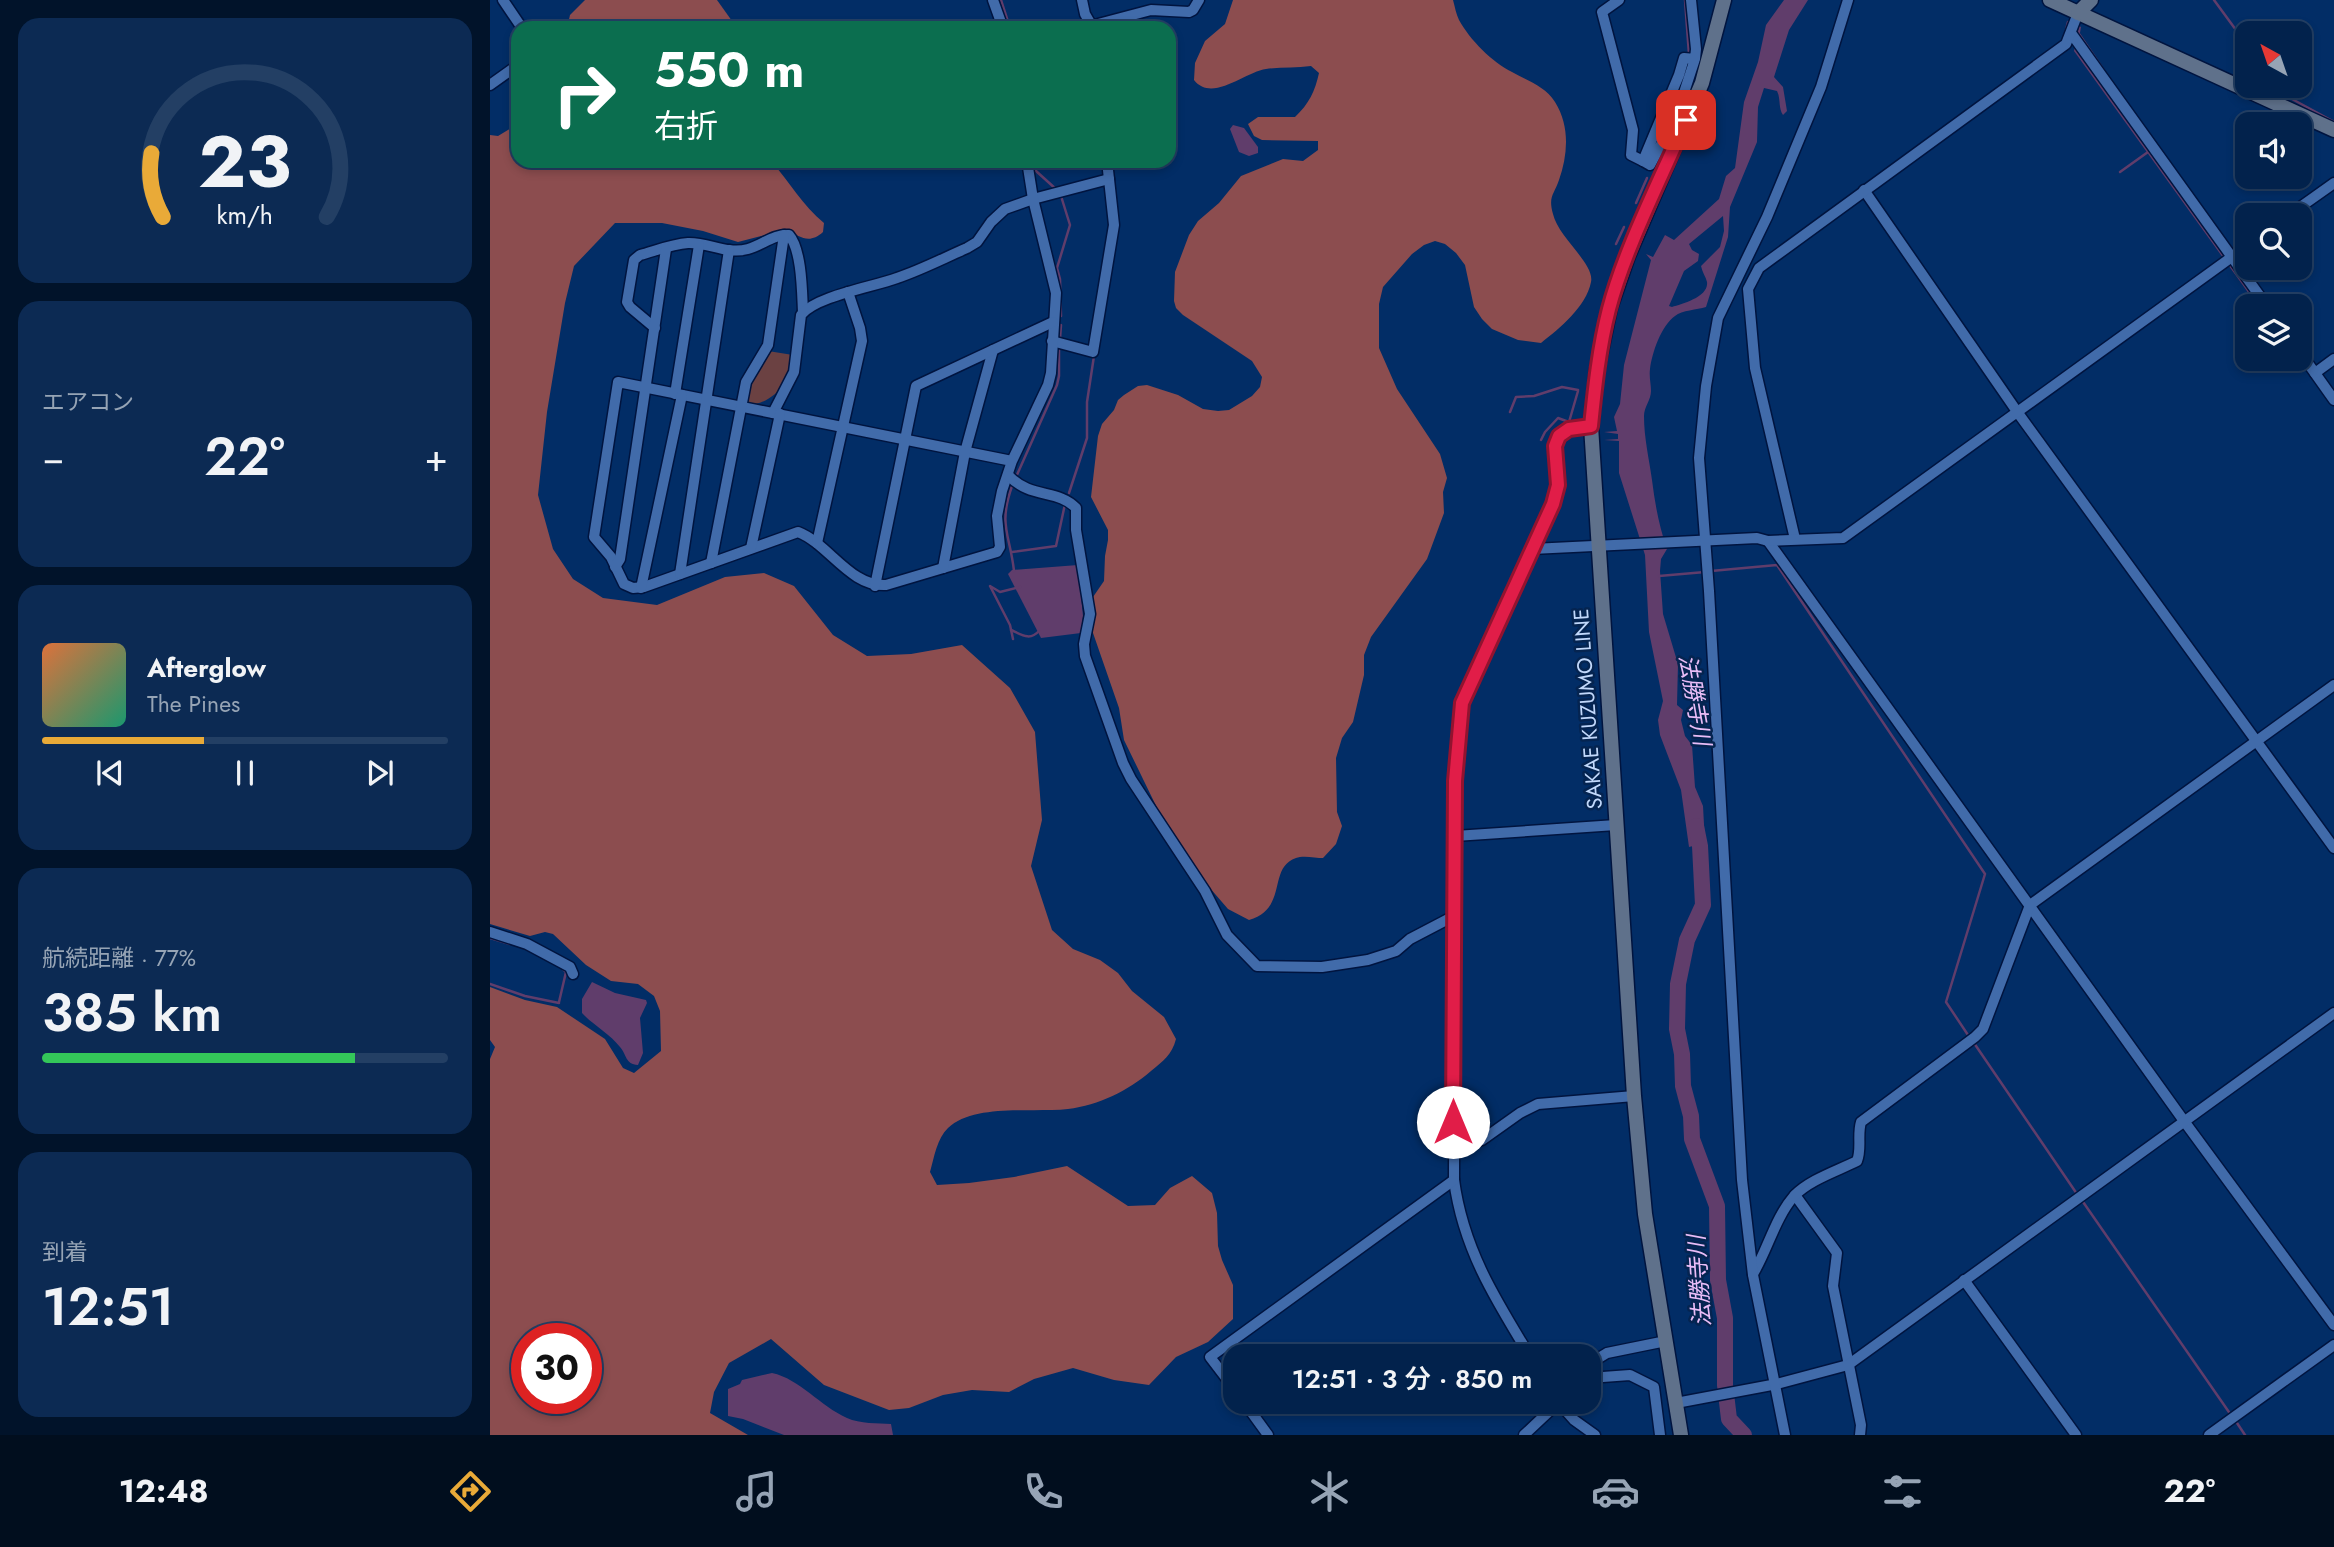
<!DOCTYPE html>
<html lang="ja">
<meta charset="utf-8">
<style>
:root{--surface:#02224c;--page:#0c2a53;--text:#f1f3f6;--muted:#96a4b5;--line:#233f64;--accent:#e9aa38}
body{margin:0;font-family:Jost,"Noto Sans JP",sans-serif;background:var(--page);color:var(--text);height:100vh;display:flex;flex-direction:column;font-size:26px;white-space:nowrap}
*{box-sizing:border-box;margin:0}
p{font-size:23px;color:var(--muted)}
.icon{flex:none;width:38px;height:38px;fill:none;stroke:currentColor;stroke-width:2;stroke-linecap:round;stroke-linejoin:round}
.map{position:relative;flex:1;overflow:hidden}
.drawer{display:flex;flex-direction:column;gap:18px;padding:18px;background:#01132a;width:490px}
.drawer>*{flex:none}
.banner{position:absolute;left:21px;top:21px;width:665px;height:147px;border-radius:21px;box-shadow:0 4px 10px #0003,0 0 0 2px var(--line);background:#0b6e4f;color:#fff;overflow:hidden}
.needle{width:46px;rotate:320deg}
.controls{position:absolute;left:1745px;top:21px;display:grid;gap:14px}
.controls a{display:grid;place-items:center;width:77px;height:77px;border-radius:14px;background:var(--surface);box-shadow:0 4px 10px #0003,0 0 0 2px var(--line);font-size:35px}
.speed{position:absolute;left:21px;top:1323px;display:flex;gap:14px;font-size:35px;font-weight:700;text-align:center}
.speed>*{display:grid;place-content:center;width:91px;height:91px;border-radius:50%;background:var(--surface);box-shadow:0 4px 10px #0003,0 0 0 2px var(--line);line-height:1}
.speed .limit{border:10px solid #d22;background:#fff;color:#111}
.pin{position:absolute;display:grid;place-items:center;width:60px;height:60px;color:#fff;margin:-30px;border-radius:14px;box-shadow:0 4px 10px #0006}
.me{position:absolute;width:77px;margin:-38px;rotate:0deg;stroke-linejoin:round;filter:drop-shadow(0 0 5px #0008)}
.turn{display:flex;align-items:center;gap:24px;height:147px;padding:0 28px;font-size:32px}
.turn .icon{width:91px;height:91px;stroke-width:2.5}
.turn b{display:block;font-size:49px;line-height:60px}
.big{font-size:52px;font-weight:600;line-height:1.1}
.drawer .tile{flex:1;display:flex;flex-direction:column;justify-content:center;gap:10px;min-width:0;padding:0 24px;border-radius:21px;background:var(--page)}
.drawer .dial{align-items:center;gap:0}
.dial svg{height:182px;overflow:visible;fill:none;stroke:var(--line);stroke-width:7;stroke-linecap:round;text-anchor:middle}
.dial text{fill:var(--text);stroke:none}
.song{display:flex;align-items:center;gap:21px}
.cover{width:84px;height:84px;border-radius:10px;background:linear-gradient(135deg,hsl(20 70% 55%),hsl(160 70% 35%))}
.played{height:7px;border-radius:4px;background:linear-gradient(90deg,var(--accent) 40%,var(--line) 40%)}
.keys{display:flex;justify-content:space-around;direction:ltr}
.heat{display:flex;justify-content:space-between;align-items:center;font-size:38px;direction:ltr}
.charge{height:10px;border-radius:5px;background:linear-gradient(90deg,#34c759 77%,var(--line) 0)}
.trip{position:absolute;left:733px;top:1344px;width:378px;height:70px;border-radius:21px;background:var(--surface);box-shadow:0 4px 10px #0003,0 0 0 2px var(--line);font-weight:600;line-height:70px;text-align:center}
.menu{display:flex;height:112px;justify-content:space-around;align-items:center;background:#010e1e;color:var(--muted)}
.menu .icon{width:49px;height:49px}
.menu .on{color:var(--accent)}
.menu b{font-size:32px;color:var(--text)}
main{display:flex;flex:1;min-height:0}
.map>svg:first-child{display:block}
.green{fill:#6b4142}
.forest{fill:#8c4d4f;fill-rule:evenodd}
.water{fill:#603d6b;fill-rule:evenodd}
.lines{fill:none;stroke-linecap:round;stroke-linejoin:round}
.stream{stroke:#603d6b;stroke-width:2.5}
.river{stroke:#603d6b;stroke-width:16}
.street-casing{stroke:#00143f;stroke-width:13}
.secondary-casing{stroke:#00143f;stroke-width:17}
.street{stroke:#416baa;stroke-width:10}
.secondary{stroke:#5f718b;stroke-width:14}
.route-casing{stroke:#92132f;stroke-width:18}
.route{stroke:#e11d48;stroke-width:12}
.labels{text-anchor:middle;stroke-width:5;stroke-linejoin:round;paint-order:stroke}
.street-label{font-size:21px;fill:#c1d8fb;stroke:#052450}
.water-label{font-size:23px;font-style:italic;fill:#e9bdf7;stroke:#052450}
</style>
<main>
<section class="drawer">
<div class="tile dial"><svg viewBox="0 0 100 80">
<path d="M14 69A42 42 0 1 1 86 69"/>
<path d="M14 69A42 42 0 0 1 9 41" stroke="#e9aa38"/>
<text x="50" y="56" font-size="32" font-weight="700">23</text>
<text x="50" y="72" font-size="11">km/h</text>
</svg></div>
<div class="tile"><p>エアコン</p>
<div class="heat"><a>−</a><b class="big">22°</b><a>+</a></div>
</div>
<div class="tile">
<div class="song"><i class="cover"></i><div><b>Afterglow</b><p>The Pines</p></div></div>
<div class="played"></div>
<div class="keys"><svg class="icon" aria-label="previous" viewBox="0 0 24 24"><path d="M18 5L8 12l10 7zM5 5v14"/></svg><svg class="icon" aria-label="pause" viewBox="0 0 24 24"><path d="M8 5v14M16 5v14"/></svg><svg class="icon" aria-label="next" viewBox="0 0 24 24"><path d="M6 5l10 7-10 7zM19 5v14"/></svg></div>
</div>
<div class="tile"><p>航続距離 · 77%</p><b class="big">385 km</b><div class="charge"></div></div>
<div class="tile"><p>到着</p><b class="big">12:51</b></div>
</section>
<div class="map">
<svg width="1844" height="1435" viewBox="0 0 1844 1435">
<rect width="100%" height="100%" fill="#022d66"/>
<!-- green -->
<path class="green" d="M278 351 303 355C301 364 301 375 295 383 287 395 270 407 256 404L257 388Z"/>
<!-- forest -->
<g class="forest">
<polygon points="95,0 227,0 247,28 77,28 80,15"/>
<path d="M743 0H963C965 7 966 14 969 20 980 40 1002 62 1022 72 1038 81 1055 86 1065 102 1080 126 1078 154 1069 180 1064 195 1058 196 1063 214 1068 237 1105 264 1101 282 1096 307 1070 328 1051 343L1028 340 1002 329 992 319 984 307 975 265 966 253 955 244 945 241 934 245 922 254 893 287 889 304V348L907 389 950 454 957 478 953 492 954 513 937 559 881 637 874 655V675L863 722 852 738 846 758 847 812 852 826 846 844 833 858C826 858 813 855 806 858 777 868 799 908 759 920L738 909 719 887 671 816 634 740 629 708 603 633V597L614 581 615 556 618 540V530L601 497 608 436 612 424 624 410 628 400 634 395 648 386 657 385 688 395 713 409 728 411 739 410 762 396 770 387 772 377 762 361 693 315 686 308 684 301 685 272 699 235 708 221 729 203 751 176 793 159 813 161 828 150V141L772 140 764 136 758 124 768 117H805C819 104 825 91 829 73L821 66C806 68 791 67 776 69 755 72 722 103 704 80L705 63 715 41 735 24Z"/>
<path d="M28 124V161H281C299 181 313 206 334 223L333 232C320 244 310 238 298 229L248 242 213 231 172 223H125L84 266 75 303 57 412 48 495 63 549 83 579 113 598 167 605 235 577 274 573 304 586 343 635 377 656 421 654 472 645 520 688 545 732 552 820 541 866 562 930 583 949 610 960 628 973 642 991 674 1017 686 1039C682 1055 673 1061 661 1071 638 1091 609 1105 578 1109 544 1113 484 1103 458 1128 447 1138 444 1158 440 1172L447 1185 479 1183 524 1177 577 1166 638 1206 665 1205 680 1188 702 1176 722 1193 727 1213 728 1246 732 1260 743 1285V1319L718 1342 686 1357 659 1385 624 1380 583 1368 544 1379 519 1392 482 1390 453 1395 419 1408 399 1410 334 1385 281 1339 239 1363 224 1392 220 1413 258 1435H0V1059L5 1047 0 1040V987L35 1000 67 1007 115 1039 133 1068 144 1073 171 1051 170 1011 164 996 148 984 121 981 96 965 63 934 55 932 40 936 0 924V135L8 136ZM37 1339H96V1398H37Z"/>
</g>
<!-- water -->
<g class="water">
<path d="M1294 0H1318L1299 30 1284 77 1293 87 1297 111 1293 115C1288 107 1291 99 1287 91L1274 88 1268 107 1267 142 1240 207 1238 237 1216 307C1207 310 1192 310 1185 316 1171 326 1162 353 1160 369 1159 377 1161 384 1161 391 1161 400 1154 407 1154 416 1154 438 1159 458 1162 480 1165 504 1169 526 1177 549L1171 559 1170 571 1173 614 1188 664 1187 705 1193 710 1191 720 1195 736 1202 745 1205 787 1213 806 1215 843 1199 847 1191 790 1170 735 1168 720 1173 701 1159 632 1155 555 1129 473V441L1114 440 1128 439V434L1114 432 1127 431 1124 417 1130 404 1134 365 1161 260 1156 254 1163 257 1175 235 1184 240 1229 199 1236 176 1245 168 1254 102 1268 62 1276 25ZM1233 216 1234 231 1230 247 1211 266C1212 272 1216 277 1217 282 1219 297 1192 304 1182 307L1179 306 1194 271 1208 261 1209 254 1202 250 1199 244Z"/>
<polygon points="1589,26 1591,27 1587,50 1769,303 1767,305 1584,51"/>
<polygon points="743,125 754,128 768,147 768,153 759,156 749,152 740,129"/>
<polygon points="588,565 593,616 591,633 551,638 518,574 522,570"/>
<path d="M102 982 125 993 156 1000 157 1003 150 1018 153 1053 148 1065C135 1064 137 1055 130 1047 120 1034 103 1025 92 1013V999Z"/>
<path d="M282 1373C310 1379 330 1406 357 1418 370 1424 388 1423 401 1424L403 1435H294L253 1419 238 1416V1389L250 1384 252 1380Z"/>
</g>
<g class="lines">
<!-- stream -->
<g class="stream">
<polyline points="511,0 520,28"/>
<polyline points="1195,0 1199,55"/>
<polyline points="1724,0 1757,45"/>
<polyline points="1576,30 1578,22"/>
<polyline points="1589,34 1613,69"/>
<polyline points="1786,86 1792,94 1798,97"/>
<polyline points="1802,99 1844,122"/>
<polyline points="544,161 546,171 567,190"/>
<polyline points="1630,172 1658,152"/>
<polyline points="571,196 580,225 567,268 570,279 571,316"/>
<polyline points="1146,203 1157,178"/>
<polyline points="1126,244 1134,227"/>
<polyline points="570,339 571,325"/>
<polyline points="1020,412 1026,397 1044,396 1072,387 1088,390"/>
<polyline points="1051,440 1055,432 1068,418 1079,422 1088,391"/>
<polyline points="526,477 567,385 569,376 569,350"/>
<path d="M522 486C508 526 520 534 524 571"/>
<polyline points="579,493 597,438 597,402 604,356"/>
<polyline points="522,552 566,546 575,504"/>
<polyline points="1221,571 1287,565 1495,874 1456,1002 1480,1038"/>
<polyline points="1169,576 1215,572"/>
<path d="M521 630C532 635 540 641 549 631"/>
<polyline points="523,639 520,625 500,586 510,592 530,587"/>
<polyline points="0,938 20,944"/>
<polyline points="0,984 35,996 69,1003"/>
<polyline points="69,1002 76,972 73,969"/>
<polyline points="1484,1043 1587,1194"/>
<polyline points="1591,1199 1741,1415"/>
<polyline points="1745,1420 1755,1435"/>
</g>
<!-- river -->
<polyline class="river" points="1206,826 1210,846 1213,905 1197,940 1188,984 1187,1029 1192,1054 1193,1086 1201,1116 1202,1139 1227,1206 1228,1280 1235,1318 1235,1385 1239,1419 1254,1435"/>
<!-- street casing -->
<g class="street-casing">
<g id="street">
<polyline points="13,0 32,28"/>
<polyline points="503,0 513,28"/>
<polyline points="592,0 595,14 603,28"/>
<polyline points="1129,0 1112,12 1143,130 1141,155 1153,161"/>
<polyline points="1201,0 1206,49 1205,59 1186,117 1160,165 1153,161 1189,75 1194,58 1205,59"/>
<polyline points="593,28 661,10 699,12 703,10 709,0"/>
<polyline points="1581,33 1777,306"/>
<polyline points="0,85 28,65"/>
<polyline points="1374,190 1528,413 1844,848"/>
<polyline points="1799,215 1844,183"/>
<path d="M165 328 140 307 137 302 144 260 150 255C165 251 182 244 198 243 218 242 237 255 258 249 273 245 283 234 299 235 312 250 312 293 313 312"/>
<polyline points="562,341 603,352 624,225 617,161"/>
<polyline points="1810,352 1844,400"/>
<polyline points="1825,373 1844,359"/>
<polyline points="185,394 209,245"/>
<path d="M283 413 304 372 311 315C326 296 383 287 407 278 431 270 454 258 477 248L487 242 501 222 515 209 543 199 619 179"/>
<path d="M522 461 128 382 104 537 121 557 134 584 143 588 154 587 308 532C339 544 360 587 396 585L507 552 510 547 507 516 512 491 522 461 558 385 561 373 566 293 543 199 537 161"/>
<path d="M519 476C541 499 568 489 586 508V530L600 614 594 644 595 656 633 763 641 779 715 891 737 935 767 966 832 967 878 960 906 951 920 939 964 916"/>
<polyline points="1305,539 1265,368 1258,289 1269,268 1576,44 1588,13"/>
<polyline points="1278,541 1694,1121 1844,1325"/>
<polyline points="327,543 372,341 370,328 358,292"/>
<polyline points="261,548 290,414"/>
<polyline points="1042,549 1267,538 1278,541 1353,538 1757,246"/>
<polyline points="221,563 256,382 278,345 294,235"/>
<polyline points="125,567 130,559 176,249"/>
<polyline points="453,568 475,452 503,350"/>
<polyline points="190,574 239,250"/>
<polyline points="385,586 426,386 563,322"/>
<polyline points="151,588 192,395"/>
<polyline points="965,836 1126,825"/>
<polyline points="0,932 37,944 80,967 83,974"/>
<polyline points="963,1148 992,1140 1030,1113 1048,1104 1144,1096"/>
<polyline points="1305,1195 1347,1253 1343,1286 1371,1425 1370,1435"/>
<path d="M1263 1274C1278 1249 1285 1218 1304 1196 1319 1180 1347 1171 1367 1161 1372 1149 1367 1135 1371 1122L1485 1037 1493 1029 1540 905 1844 685"/>
<polyline points="1474,1280 1586,1435"/>
<path d="M1040 1356C1005 1299 973 1248 964 1180L965 781 972 703 1063 504 1067 484 1064 446 1069 436 1079 429 1101 426"/>
<polyline points="1099,1364 1117,1353 1176,1341"/>
<polyline points="1099,1378 1140,1375 1164,1387 1170,1435"/>
<polyline points="746,1391 720,1357 964,1180"/>
<polyline points="754,1402 778,1435"/>
<polyline points="1068,1402 1084,1420 1105,1435"/>
<polyline points="1186,1403 1287,1384 1358,1365 1844,1013"/>
<polyline points="1034,1435 1069,1402"/>
<polyline points="1295,1435 1263,1275 1252,1180 1219,591 1209,458 1216,386 1228,318 1277,217 1331,87 1358,0"/>
<polyline points="1719,1435 1844,1345"/>
</g>
</g>
<!-- secondary casing -->
<g class="secondary-casing">
<g id="secondary">
<polyline points="1560,0 1844,130"/>
<polyline points="1588,13 1601,0"/>
<polyline points="1191,1435 1155,1214 1144,1096 1101,426 1107,370 1120,308 1138,256 1212,83 1234,0"/>
</g>
</g>
<!-- street -->
<use href="#street" class="street"/>
<!-- secondary -->
<use href="#secondary" class="secondary"/>
</g>
<g class="lines">
<!-- route casing -->
<g class="route-casing">
<path id="route" d="M963 1122 965 781 972 703 1063 504 1068 485 1065 446 1069 436 1079 429 1101 426C1105 387 1109 348 1119 309 1135 248 1171 179 1196 120"/>
</g>
<!-- route -->
<use href="#route" class="route"/>
</g>
<g class="labels">
<!-- street labels -->
<g class="street-label">
<text transform="translate(1098 709) rotate(-94)" y="7">SAKAE KUZUMO LINE</text>
</g>
<!-- water labels -->
<g class="water-label">
<text transform="translate(1205 700) rotate(80)" y="8">法勝寺川</text>
<text transform="translate(1209 1281) rotate(-94)" y="8">法勝寺川</text>
</g>
</g>
</svg>
<div class="controls">
<a><svg class="needle" viewBox="-14 -14 28 28"><path d="M0-13l5 13h-10z" fill="#e53935"/><path d="M0 13l5-13h-10z" fill="#96a4b5"/></svg></a>
<a><svg class="icon" aria-label="sound" viewBox="0 0 24 24"><path d="M4 9h4l5-4v14l-5-4H4zM17 9q2 3 0 6"/></svg></a>
<a><svg class="icon" aria-label="search" viewBox="0 0 24 24"><circle cx="10" cy="10" r="6"/><path d="M15 15l6 6"/></svg></a>
<a><svg class="icon" aria-label="layers" viewBox="0 0 24 24"><path d="M12 4l9 5-9 5-9-5zM3 14l9 5 9-5"/></svg></a>
</div>
<div class="speed"><div class="limit">30</div></div>
<div class="pin" style="left:1196px;top:120px;background:#d93025"><svg class="icon" aria-label="arrive" viewBox="0 0 24 24"><path d="M6 21V4h12l-3 4 3 4H6"/></svg></div>
<svg class="me" style="left:963px;top:1122px" viewBox="-20 -20 40 40"><circle r="19" fill="#fff"/><path d="M0-13L10 11 0 6-10 11z" fill="#e11d48"/></svg>
<div class="trip">12:51 · 3 分 · 850 m</div>
<div class="banner">
<div class="turn"><svg class="icon" aria-label="right" viewBox="0 0 24 24"><path d="M7 20v-9h11M14 6l5 5-5 5"/></svg><div><b>550 m</b>右折</div></div>
</div>
</div>
</main>
<nav class="menu">
<b>12:48</b>
<svg class="icon on" aria-label="directions" viewBox="0 0 24 24"><path d="M12 3l9 9-9 9-9-9zM9 14v-3h6M13 9l2 2-2 2"/></svg>
<svg class="icon" aria-label="music" viewBox="0 0 24 24"><path d="M9 18V5l10-2v13"/><circle cx="6" cy="18" r="3"/><circle cx="16" cy="16" r="3"/></svg>
<svg class="icon" aria-label="phone" viewBox="0 0 24 24"><path d="M5 4h4l2 5-3 2q2 4 5 5l2-3 5 2v4C11 20 4 13 5 4z"/></svg>
<svg class="icon" aria-label="climate" viewBox="0 0 24 24"><path d="M12 3v18M4 7l16 10M4 17L20 7"/></svg>
<svg class="icon" aria-label="car" viewBox="0 0 24 24"><path d="M5 17H2v-5l4-1 3-4h7l3 4 3 1v5h-3M9 17h6M6 11h13"/><circle cx="7" cy="17" r="2"/><circle cx="17" cy="17" r="2"/></svg>
<svg class="icon" aria-label="filters" viewBox="0 0 24 24"><path d="M4 7h16M4 17h16"/><circle cx="9" cy="7" r="2"/><circle cx="15" cy="17" r="2"/></svg>
<b>22°</b>
</nav>
